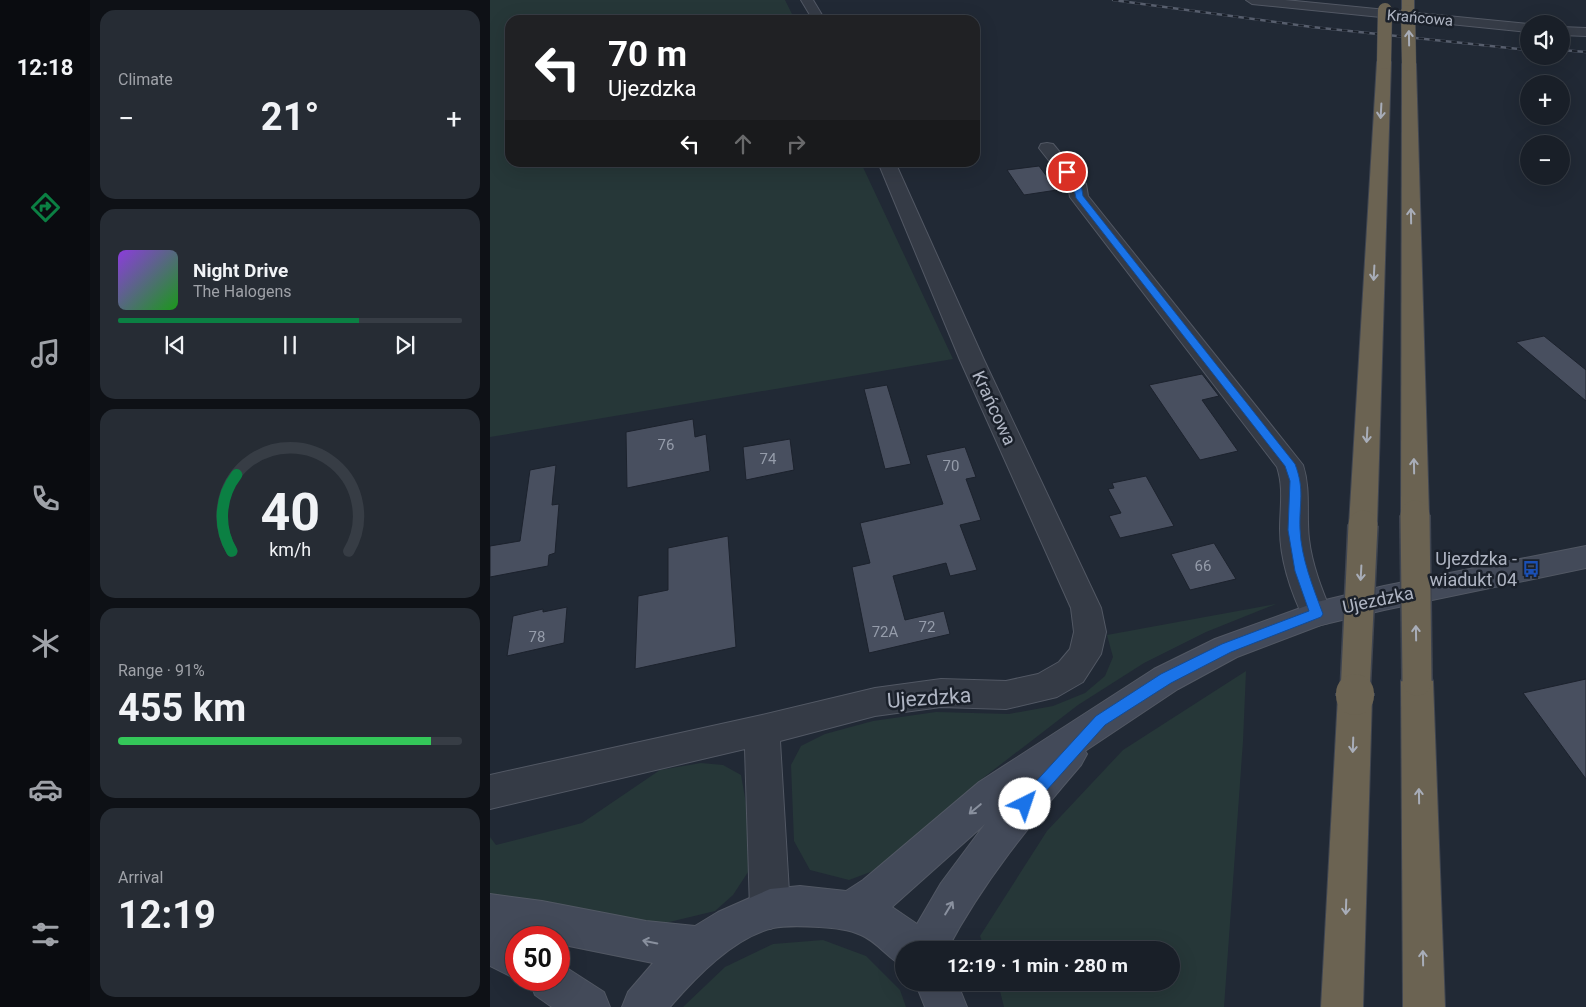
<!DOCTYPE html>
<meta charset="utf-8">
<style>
:root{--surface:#191f28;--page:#262c34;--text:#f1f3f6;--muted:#9fa2a8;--line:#373d45;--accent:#0b8043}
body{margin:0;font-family:Roboto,sans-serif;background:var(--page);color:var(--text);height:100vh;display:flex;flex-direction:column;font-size:19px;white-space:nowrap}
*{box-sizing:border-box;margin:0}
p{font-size:16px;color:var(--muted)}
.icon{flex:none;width:28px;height:28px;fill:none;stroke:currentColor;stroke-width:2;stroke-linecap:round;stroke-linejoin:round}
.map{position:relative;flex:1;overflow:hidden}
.side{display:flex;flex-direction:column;gap:10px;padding:10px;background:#0e1116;width:400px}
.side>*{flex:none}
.top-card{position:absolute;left:15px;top:15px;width:475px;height:152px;border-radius:15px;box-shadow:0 5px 20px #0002,0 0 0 1px var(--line);background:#202124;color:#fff;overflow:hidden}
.tools{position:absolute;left:1030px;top:15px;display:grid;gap:10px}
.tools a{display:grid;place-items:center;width:50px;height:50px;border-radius:50%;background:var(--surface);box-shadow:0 5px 20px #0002,0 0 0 1px var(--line);font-size:25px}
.speed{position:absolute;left:15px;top:926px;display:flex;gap:10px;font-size:25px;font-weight:700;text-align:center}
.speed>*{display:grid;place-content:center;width:65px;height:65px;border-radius:50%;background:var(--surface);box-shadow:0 5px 20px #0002,0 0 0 1px var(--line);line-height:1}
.speed .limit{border:8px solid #d22;background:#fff;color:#111}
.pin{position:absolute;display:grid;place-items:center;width:42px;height:42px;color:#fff;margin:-21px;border:2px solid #fff;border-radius:50%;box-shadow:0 1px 5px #0007}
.me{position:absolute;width:55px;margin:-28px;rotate:41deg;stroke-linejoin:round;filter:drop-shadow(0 0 4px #0008)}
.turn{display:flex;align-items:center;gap:18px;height:105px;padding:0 20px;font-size:22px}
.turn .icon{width:65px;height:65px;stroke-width:2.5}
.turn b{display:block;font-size:35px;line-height:42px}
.lanes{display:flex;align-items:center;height:48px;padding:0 20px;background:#0003;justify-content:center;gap:25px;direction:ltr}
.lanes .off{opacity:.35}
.big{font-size:38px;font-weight:700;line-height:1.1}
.side .widget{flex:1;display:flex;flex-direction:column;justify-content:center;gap:8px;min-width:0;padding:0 18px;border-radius:15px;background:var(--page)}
.side .dial{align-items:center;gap:0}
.dial svg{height:130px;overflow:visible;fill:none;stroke:var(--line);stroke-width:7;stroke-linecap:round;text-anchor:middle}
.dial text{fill:var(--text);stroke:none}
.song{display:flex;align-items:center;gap:15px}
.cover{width:60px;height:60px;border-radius:8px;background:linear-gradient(135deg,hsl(270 70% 55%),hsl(120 70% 35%))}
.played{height:5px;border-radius:2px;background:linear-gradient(90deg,var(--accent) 70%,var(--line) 70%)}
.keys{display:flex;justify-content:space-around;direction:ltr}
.heat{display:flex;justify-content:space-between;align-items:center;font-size:28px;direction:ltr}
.charge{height:8px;border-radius:4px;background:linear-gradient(90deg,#34c759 91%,var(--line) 0)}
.trip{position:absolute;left:405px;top:941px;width:285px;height:50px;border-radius:25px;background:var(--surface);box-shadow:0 5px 20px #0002,0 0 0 1px var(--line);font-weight:700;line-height:50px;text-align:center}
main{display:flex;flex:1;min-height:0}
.dock{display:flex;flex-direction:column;width:90px;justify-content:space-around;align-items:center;background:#0a0c10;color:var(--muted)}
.dock .icon{width:35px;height:35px}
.dock .current{color:var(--accent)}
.dock b{font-size:22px;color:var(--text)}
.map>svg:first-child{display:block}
.green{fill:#263738}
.building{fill:#484f5f;stroke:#1c222d}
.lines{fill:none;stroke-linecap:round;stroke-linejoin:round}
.minor-casing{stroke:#525864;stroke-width:2}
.secondary-casing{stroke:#525864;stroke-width:2}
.motorway-casing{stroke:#3f4551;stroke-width:2}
.minor{fill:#353b46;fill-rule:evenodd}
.secondary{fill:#434a59;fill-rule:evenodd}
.motorway{fill:#6b6352;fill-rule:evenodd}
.rail-casing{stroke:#575e6d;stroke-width:2.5}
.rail{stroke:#1a202a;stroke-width:2;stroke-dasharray:5.5;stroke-linecap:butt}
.motorway-bridge-far2-casing{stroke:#3f4551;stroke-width:15;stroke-linecap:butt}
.motorway-bridge-far1-casing{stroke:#3f4551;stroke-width:32;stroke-linecap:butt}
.motorway-bridge-casing{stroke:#3f4551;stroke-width:40;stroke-linecap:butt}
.motorway-bridge-far2{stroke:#6b6352;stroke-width:14}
.motorway-bridge-far1{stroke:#6b6352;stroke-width:29}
.motorway-bridge{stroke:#6b6352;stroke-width:38}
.oneway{stroke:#a8adb8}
.oneway2{stroke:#89909e}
.route{fill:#1a73e8;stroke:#114b97}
.labels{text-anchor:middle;stroke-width:5;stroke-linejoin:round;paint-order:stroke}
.far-street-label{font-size:15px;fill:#afb5c3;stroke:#1a202a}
.number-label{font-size:15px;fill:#959caa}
.street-label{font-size:18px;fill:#afb5c3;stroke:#1a202a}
.poi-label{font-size:18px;fill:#afb5c3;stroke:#1a202a;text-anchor:end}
.near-street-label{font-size:21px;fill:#afb5c3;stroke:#1a202a}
</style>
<main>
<nav class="dock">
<b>12:18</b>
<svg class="icon current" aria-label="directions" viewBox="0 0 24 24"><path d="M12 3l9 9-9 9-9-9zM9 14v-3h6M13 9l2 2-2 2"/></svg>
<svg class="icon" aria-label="music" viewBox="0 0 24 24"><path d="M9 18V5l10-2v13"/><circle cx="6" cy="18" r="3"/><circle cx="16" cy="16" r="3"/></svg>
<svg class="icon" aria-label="phone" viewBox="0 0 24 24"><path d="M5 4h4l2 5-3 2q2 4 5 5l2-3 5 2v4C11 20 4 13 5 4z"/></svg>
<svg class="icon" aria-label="climate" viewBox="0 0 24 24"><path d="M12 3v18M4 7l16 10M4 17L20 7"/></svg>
<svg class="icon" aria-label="car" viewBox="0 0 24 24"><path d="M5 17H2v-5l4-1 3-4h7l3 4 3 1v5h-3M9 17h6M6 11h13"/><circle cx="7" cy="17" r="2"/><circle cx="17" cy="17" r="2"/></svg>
<svg class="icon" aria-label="filters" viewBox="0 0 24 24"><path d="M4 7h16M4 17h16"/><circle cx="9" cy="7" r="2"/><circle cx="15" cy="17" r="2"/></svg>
</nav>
<section class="side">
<div class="widget"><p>Climate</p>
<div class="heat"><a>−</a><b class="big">21°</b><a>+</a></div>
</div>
<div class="widget">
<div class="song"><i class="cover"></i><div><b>Night Drive</b><p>The Halogens</p></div></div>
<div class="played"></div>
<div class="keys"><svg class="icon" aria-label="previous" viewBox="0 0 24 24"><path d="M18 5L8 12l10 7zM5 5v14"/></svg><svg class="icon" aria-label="pause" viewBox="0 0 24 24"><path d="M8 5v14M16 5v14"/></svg><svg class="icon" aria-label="next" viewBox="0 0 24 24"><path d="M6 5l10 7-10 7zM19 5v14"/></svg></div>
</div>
<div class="widget dial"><svg viewBox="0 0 100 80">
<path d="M14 69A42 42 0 1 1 86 69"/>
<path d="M14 69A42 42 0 0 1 17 22" stroke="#0b8043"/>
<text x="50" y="56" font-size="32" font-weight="700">40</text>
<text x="50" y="72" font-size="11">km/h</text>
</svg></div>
<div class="widget"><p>Range · 91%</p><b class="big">455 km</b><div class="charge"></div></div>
<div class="widget"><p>Arrival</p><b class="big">12:19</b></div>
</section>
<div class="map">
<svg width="1096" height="1007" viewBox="0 0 1096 1007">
<rect width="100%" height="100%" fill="#212935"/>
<!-- green -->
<g class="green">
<polygon points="0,0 295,0 305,20 20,20 20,162 371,163 463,359 0,437"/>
<polygon points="786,604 716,632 654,663 588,705 493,778 391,868 359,880 320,870 304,841 301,765 311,746 335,734 383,721 446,712 519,714 563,706 595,693 615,676 623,657 617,635"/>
<polygon points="756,671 753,741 734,1007 514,1007 508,983 681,982 681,950 495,950 490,936 557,831 633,750"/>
<polygon points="211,763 233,765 251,775 257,809 258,872 243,895 225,911 171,924 0,894 0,837 6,845 92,823 170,770"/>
<polygon points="333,940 376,956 410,990 416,1007 193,1007 235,967 283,944"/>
</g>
<!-- building -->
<g class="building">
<polygon points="549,166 567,190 534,195 517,170"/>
<polygon points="1054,336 1096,370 1096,401 1026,342"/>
<polygon points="712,374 729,396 712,400 748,451 710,460 659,385"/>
<polygon points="397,385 421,464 395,469 374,389"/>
<polygon points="203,419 205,437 216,434 220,471 137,488 136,432"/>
<polygon points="300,439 304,470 256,480 253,447"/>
<polygon points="475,447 486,477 476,479 491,520 470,525 487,570 460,576 456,563 403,576 415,620 454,611 460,634 379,653 362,567 380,563 370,523 453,504 436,455"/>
<polygon points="66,465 62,505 69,504 65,553 59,555 58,566 0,577 0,546 30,541 40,470"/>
<polygon points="656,476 684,526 630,538 619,516 631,513 618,489 624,488 622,483"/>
<polygon points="238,536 246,647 145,669 148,596 178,590 178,548"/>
<polygon points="724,543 746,579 700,590 681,554"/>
<polygon points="77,607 74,643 17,656 23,616 53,609 53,612"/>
<polygon points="1096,679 1096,779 1033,693"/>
</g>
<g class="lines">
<!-- minor casing -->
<g class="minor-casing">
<g id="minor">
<polygon points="311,0 323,0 335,20 323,20"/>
<polygon points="756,0 795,0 1039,24 1039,32 762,4"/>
<polygon points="1071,27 1096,28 1096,36 1071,35"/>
<path d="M557 143 563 144 596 184 598 196 813 465C821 490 816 514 819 539 822 565 832 590 842 614L838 623 827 626 816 623C802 595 790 561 790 529 790 508 794 488 787 467L583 201 580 197 578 185 549 148 551 144Z"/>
<polygon points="388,162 405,162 494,360 611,608 616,632 611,654 593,682 567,697 516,709 451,707 385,716 290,741 300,909 294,923 280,929 266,923 260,909 255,749 0,809 0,775 272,715 385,688 451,679 516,681 548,674 569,662 580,649 584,632 581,608 470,360"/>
</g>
</g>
<!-- secondary casing -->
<g class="secondary-casing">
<g id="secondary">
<path d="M1096 546V568L894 610 831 625 747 657 688 689 595 751 597 754 591 765C541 823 493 882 457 950H414V966C400 961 388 942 371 935 358 929 343 928 329 927 314 926 298 925 283 928 243 938 206 977 180 1007H132L138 992 163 963 69 944V938H26V979L0 966V894L52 901 156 921 205 926 228 912 280 889 310 886 356 891 373 880 489 782 664 669 725 639 827 602 894 586ZM495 824 451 883 427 924 402 907Z"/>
<polygon points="69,963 114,992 120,1007 62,1007 45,995 39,980 69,980"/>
<polygon points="425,982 467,982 477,1007 435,1007"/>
</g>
</g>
<!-- motorway casing -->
<g class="motorway-casing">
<g id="motorway">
<polygon points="912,0 924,0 924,12 922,15 914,15 912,12"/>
<polygon points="894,58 901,62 887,525 883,532 873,535 863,532 859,525 887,62"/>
<polygon points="919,60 926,64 939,515 935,522 925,525 915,522 911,515 912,64"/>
<polygon points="927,667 939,671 943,681 955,1007 913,1007 911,681 915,671"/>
<polygon points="865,682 877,686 882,696 873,1007 831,1007 848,696 853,686"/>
</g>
</g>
<!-- minor -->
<use href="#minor" class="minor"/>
<!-- secondary -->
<use href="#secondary" class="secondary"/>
<!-- motorway -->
<use href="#motorway" class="motorway"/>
<!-- rail casing -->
<g class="rail-casing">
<g id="rail">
<polyline points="623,0 822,27 1039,50"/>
<polyline points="1071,50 1096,52"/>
</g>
</g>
<!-- rail -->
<use href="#rail" class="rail"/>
<!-- motorway-bridge-far2 casing -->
<g class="motorway-bridge-far2-casing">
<g id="motorway-bridge-far2">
<polyline points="918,12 919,64"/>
<polyline points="894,62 895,10"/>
</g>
</g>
<!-- motorway-bridge-far1 casing -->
<g class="motorway-bridge-far1-casing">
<g id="motorway-bridge-far1">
<polyline points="925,515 927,681"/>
<polyline points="865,694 873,525"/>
</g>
</g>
<!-- motorway-bridge casing -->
<g class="motorway-bridge-casing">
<polyline id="motorway-bridge" points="865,696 865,693"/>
</g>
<!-- motorway-bridge-far2 -->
<use href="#motorway-bridge-far2" class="motorway-bridge-far2"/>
<!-- motorway-bridge-far1 -->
<use href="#motorway-bridge-far1" class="motorway-bridge-far1"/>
<!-- motorway-bridge -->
<use href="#motorway-bridge" class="motorway-bridge"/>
</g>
<!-- one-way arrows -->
<defs><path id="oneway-shaft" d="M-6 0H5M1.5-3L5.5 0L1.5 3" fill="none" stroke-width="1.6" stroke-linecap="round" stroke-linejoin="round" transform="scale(1.25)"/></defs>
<g class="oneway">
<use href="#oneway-shaft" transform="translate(919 38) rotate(-91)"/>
<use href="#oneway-shaft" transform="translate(891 111) rotate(93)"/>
<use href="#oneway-shaft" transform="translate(921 216) rotate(-91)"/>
<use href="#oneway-shaft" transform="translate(884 273) rotate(93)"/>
<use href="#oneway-shaft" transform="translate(877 435) rotate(93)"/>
<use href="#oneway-shaft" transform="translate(924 466) rotate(-91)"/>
<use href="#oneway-shaft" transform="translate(871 573) rotate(93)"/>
<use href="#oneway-shaft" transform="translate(926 633) rotate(-91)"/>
<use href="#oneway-shaft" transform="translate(863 745) rotate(92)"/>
<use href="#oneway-shaft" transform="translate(929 796) rotate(-91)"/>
<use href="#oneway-shaft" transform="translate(856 907) rotate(92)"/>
<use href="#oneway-shaft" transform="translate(933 958) rotate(-91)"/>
</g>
<g class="oneway2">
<use href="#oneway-shaft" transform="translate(485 809) rotate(140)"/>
<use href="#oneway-shaft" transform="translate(459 908) rotate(-59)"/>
<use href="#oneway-shaft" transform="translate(160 942) rotate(-169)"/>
</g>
<!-- route -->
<path class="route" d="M574 171H579L591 184 593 196 805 464C815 490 809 503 810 529 811 558 823 587 833 614L831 617 741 652 681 683 615 725 540 809 535 811 530 809 527 804 530 799 606 716 671 674 732 644 819 611 805 571 798 530 800 481 795 466 586 198 583 185 573 172Z"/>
<!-- icons -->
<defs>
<g id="bus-bare" transform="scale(1.35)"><path d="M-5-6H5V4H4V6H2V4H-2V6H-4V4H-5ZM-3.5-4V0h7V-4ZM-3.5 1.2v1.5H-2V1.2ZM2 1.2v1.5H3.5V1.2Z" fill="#1a4fb4" stroke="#1a202a" stroke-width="2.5" paint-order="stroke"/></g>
</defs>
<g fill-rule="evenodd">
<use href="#bus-bare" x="1041" y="569"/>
</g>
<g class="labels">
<!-- far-street labels -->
<g class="far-street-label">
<text transform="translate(930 18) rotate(5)" y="5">Krańcowa</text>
</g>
<!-- number labels -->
<g class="number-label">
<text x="176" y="450">76</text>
<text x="278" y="464">74</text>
<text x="461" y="471">70</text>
<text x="713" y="571">66</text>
<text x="437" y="632">72</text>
<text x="395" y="637">72A</text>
<text x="47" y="642">78</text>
</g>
<!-- street labels -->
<g class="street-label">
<text transform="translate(504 408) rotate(65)" y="6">Krańcowa</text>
<text transform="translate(888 600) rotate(-12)" y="6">Ujezdzka</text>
</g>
<!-- poi labels -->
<g class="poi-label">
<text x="1027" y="565">Ujezdzka -<tspan x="1027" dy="21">wiadukt 04</tspan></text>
</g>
<!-- near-street labels -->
<g class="near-street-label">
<text transform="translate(439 698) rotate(-4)" y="7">Ujezdzka</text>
</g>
</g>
</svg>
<div class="tools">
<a><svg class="icon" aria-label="sound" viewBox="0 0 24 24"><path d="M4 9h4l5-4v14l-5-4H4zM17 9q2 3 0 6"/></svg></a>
<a>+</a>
<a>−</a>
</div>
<div class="speed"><div class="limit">50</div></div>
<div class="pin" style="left:577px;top:172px;background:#d93025"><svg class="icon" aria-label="arrive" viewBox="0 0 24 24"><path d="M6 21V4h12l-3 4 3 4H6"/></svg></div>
<svg class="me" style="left:535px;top:804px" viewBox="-20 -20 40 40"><circle r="19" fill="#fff"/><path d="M0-13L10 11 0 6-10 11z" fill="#1a73e8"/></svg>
<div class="trip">12:19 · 1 min · 280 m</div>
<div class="top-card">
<div class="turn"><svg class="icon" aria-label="left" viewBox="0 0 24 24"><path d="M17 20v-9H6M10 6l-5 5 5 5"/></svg><div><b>70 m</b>Ujezdzka</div></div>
<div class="lanes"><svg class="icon" aria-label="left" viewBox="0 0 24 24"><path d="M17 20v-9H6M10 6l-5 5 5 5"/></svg><svg class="icon off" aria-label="ahead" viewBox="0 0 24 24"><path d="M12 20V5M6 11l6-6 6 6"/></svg><svg class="icon off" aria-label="right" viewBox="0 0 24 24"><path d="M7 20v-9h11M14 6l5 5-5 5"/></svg></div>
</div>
</div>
</main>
